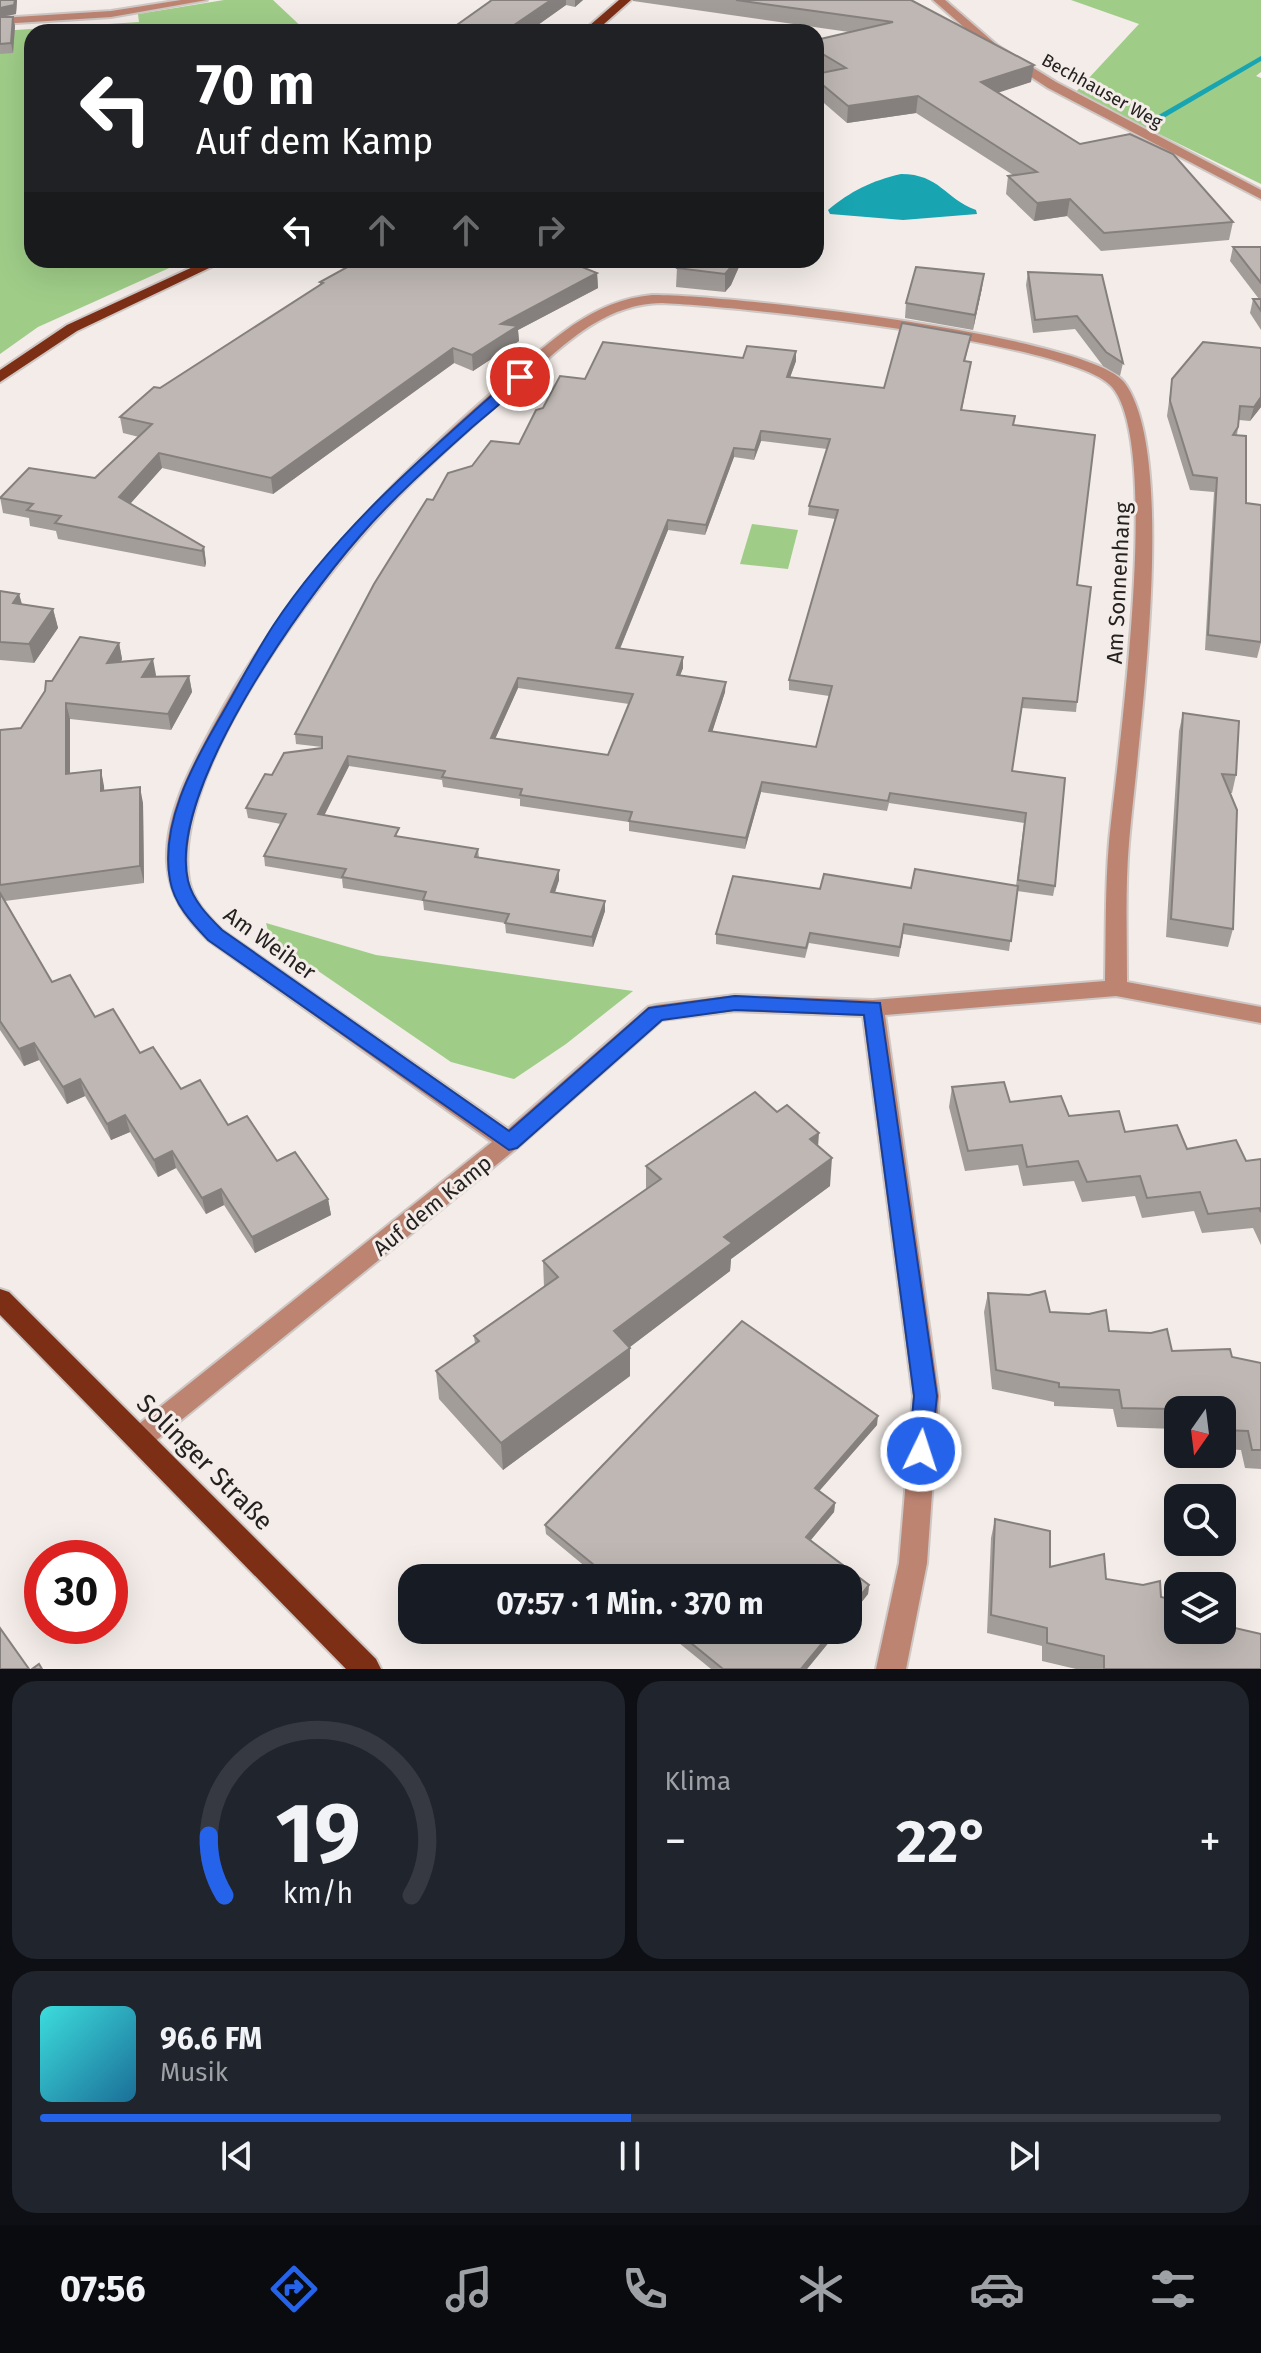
<!DOCTYPE html>
<html lang="de">
<meta charset="utf-8">
<style>
:root{--surface:#171b24;--page:#20242c;--text:#f1f3f6;--muted:#9ea1a6;--line:#363941;--accent:#2563eb}
body{margin:0;font-family:"Fira Sans",sans-serif;background:var(--page);color:var(--text);height:100vh;display:flex;flex-direction:column;font-size:30px;white-space:nowrap}
*{box-sizing:border-box;margin:0}
p{font-size:26px;color:var(--muted)}
.icon{flex:none;width:44px;height:44px;fill:none;stroke:currentColor;stroke-width:2;stroke-linecap:round;stroke-linejoin:round}
.map{position:relative;height:1669px;overflow:hidden}
.drawer{display:flex;flex-direction:column;gap:12px;padding:12px;background:#0d0f14;flex:1}
.drawer>*{flex:none}
.hud{position:absolute;left:24px;top:24px;width:800px;height:244px;border-radius:24px;box-shadow:0 8px 32px #0002;background:#202124;color:#fff;overflow:hidden}
.needle{width:52px;rotate:194deg}
.controls{position:absolute;left:1164px;top:1396px;display:grid;gap:16px}
.controls a{display:grid;place-items:center;width:72px;height:72px;border-radius:16px;background:var(--surface);box-shadow:0 8px 32px #0002;font-size:40px}
.speed{position:absolute;left:24px;top:1540px;display:flex;gap:16px;font-size:40px;font-weight:700;text-align:center}
.speed>*{display:grid;place-content:center;width:104px;height:104px;border-radius:50%;background:var(--surface);box-shadow:0 8px 32px #0002;line-height:1}
.speed .limit{border:12px solid #d22;background:#fff;color:#111}
.pin{position:absolute;display:grid;place-items:center;width:68px;height:68px;color:#fff;margin:-34px;border:4px solid #fff;border-radius:50%;box-shadow:0 2px 8px #0007}
.me{position:absolute;width:88px;margin:-44px;rotate:4deg;stroke-linejoin:round;filter:drop-shadow(0 0 6px #0008)}
.turn{display:flex;align-items:center;gap:28px;height:168px;padding:0 40px;font-size:36px}
.turn .icon{width:104px;height:104px;stroke-width:2.5}
.turn b{display:block;font-size:56px;line-height:68px}
.lanes{display:flex;align-items:center;height:76px;padding:0 40px;background:#0003;justify-content:center;gap:40px;direction:ltr}
.lanes .off{opacity:.35}
.big{font-size:60px;font-weight:700;line-height:1.1}
.drawer .tile{flex:1;display:flex;flex-direction:column;justify-content:center;gap:12px;min-width:0;padding:0 28px;border-radius:24px;background:var(--page)}
.drawer .dial{align-items:center;gap:0}
.dial svg{height:208px;overflow:visible;fill:none;stroke:var(--line);stroke-width:7;stroke-linecap:round;text-anchor:middle}
.dial text{fill:var(--text);stroke:none}
.song{display:flex;align-items:center;gap:24px}
.cover{width:96px;height:96px;border-radius:12px;background:linear-gradient(135deg,hsl(180 70% 55%),hsl(200 70% 35%))}
.played{height:8px;border-radius:4px;background:linear-gradient(90deg,var(--accent) 50%,var(--line) 50%)}
.keys{display:flex;justify-content:space-around;direction:ltr}
.heat{display:flex;justify-content:space-between;align-items:center;font-size:44px;direction:ltr}
.drawer .tiles{flex:1;display:grid;gap:12px;grid-template-columns:1fr 1fr}
.tile:last-child{grid-column:span 2}
.trip{position:absolute;left:398px;top:1564px;width:464px;height:80px;border-radius:24px;background:var(--surface);box-shadow:0 8px 32px #0002;font-weight:700;line-height:80px;text-align:center}
.menu{display:flex;height:128px;justify-content:space-around;align-items:center;background:#090b0e;color:var(--muted)}
.menu .icon{width:56px;height:56px}
.menu .selected{color:var(--accent)}
.menu b{font-size:36px;color:var(--text)}
.map>svg:first-child{display:block}
.green{fill:#9fcd88}
.water{fill:#18a4b1}
.lines{fill:none;stroke-linecap:round;stroke-linejoin:round}
.stream{fill:#18a4b1;fill-rule:evenodd}
.minor-casing{stroke:#cec7c4;stroke-width:4}
.major-casing{stroke:#cec7c4;stroke-width:4}
.minor{fill:#bd8472;fill-rule:evenodd}
.major{fill:#7d2f16;fill-rule:evenodd}
.wall{fill:#a39d9a;fill-rule:evenodd}
.shaded-wall{fill:#85807d}
.building{fill:#beb7b3;stroke:#85807d;stroke-width:2;fill-rule:evenodd}
.route{fill:#2563eb;stroke:#184099;stroke-width:2}
.labels{text-anchor:middle;stroke-width:6;stroke-linejoin:round;paint-order:stroke}
.far-street-label{font-size:18px;fill:#242120;stroke:#f3ece8}
.street-label{font-size:22px;fill:#242120;stroke:#f3ece8}
.near-street-label{font-size:26px;fill:#242120;stroke:#f3ece8}
</style>
<div class="map">
<svg width="1261" height="1669" viewBox="0 0 1261 1669">
<rect width="100%" height="100%" fill="#f3ece8"/>
<!-- green -->
<g class="green">
<polygon points="224,0 273,0 307,32 32,32 32,260 187,260 38,327 0,354 0,31 139,22 138,14"/>
<polygon points="1071,0 1261,0 1261,72 1256,76 1261,78 1261,184 1075,93 1139,24"/>
<polygon points="752,524 798,530 788,569 740,564"/>
<polygon points="266,923 376,955 633,991 566,1044 514,1079 451,1062 270,938"/>
</g>
<!-- water -->
<path class="water" d="M901 174C940 174 945 199 976 210L977 214 903 220 830 214 828 210C851 191 871 181 901 174Z"/>
<g class="lines">
<!-- stream -->
<polygon class="stream" points="1261,56 1261,61 1150,126 1143,124"/>
<!-- minor casing -->
<g class="minor-casing">
<g id="minor">
<polygon points="181,0 207,0 111,17 0,24 0,18 111,11"/>
<polygon points="933,0 945,0 998,46 1056,82 1261,190 1261,199 1048,88 990,50"/>
<path d="M652 295C722 294 1087 335 1124 382 1180 455 1137 746 1129 843 1125 889 1127 936 1127 982L1261 1007V1023L1116 996 885 1015 939 1396 927 1563 906 1669H876L899 1563 913 1396 863 1016 735 1011 662 1020 517 1148 148 1447 139 1451 130 1447 126 1439 130 1431 492 1142 208 940C185 918 169 895 167 862 165 814 191 767 213 726 284 594 382 488 495 390 542 350 586 301 652 295ZM662 303C734 306 1072 341 1112 387 1163 447 1117 757 1109 842 1105 888 1106 935 1105 981L873 1000 735 995 656 1005 648 1007 508 1129 222 930C208 916 193 901 189 880 170 775 316 582 386 509 424 469 465 433 506 397 553 356 596 304 662 303Z"/>
</g>
</g>
<!-- major casing -->
<g class="major-casing">
<g id="major">
<polygon points="619,0 631,0 595,32 582,32"/>
<polygon points="208,260 226,260 77,331 0,382 0,370 67,325"/>
<polygon points="0,1289 9,1292 376,1659 381,1669 346,1669 0,1315"/>
</g>
</g>
<!-- minor -->
<use href="#minor" class="minor"/>
<!-- major -->
<use href="#major" class="major"/>
</g>
<!-- wall -->
<g class="wall">
<polygon points="0,0 17,0 16,14 3,17 13,17 15,26 13,53 0,54"/>
<polygon points="489,0 583,0 575,7 566,5 528,32 447,32 491,1"/>
<polygon points="633,0 911,0 1031,82 998,92 1080,144 1233,222 1229,240 1101,251 1067,216 1034,221 1006,194 1008,176 1013,175 916,113 847,123 817,97 816,74 825,72 816,67 816,40 849,32 633,1"/>
<polygon points="1233,247 1261,247 1261,311 1259,299 1230,261"/>
<polygon points="681,260 742,260 731,285 725,292 676,287 677,268"/>
<polygon points="1028,272 1102,275 1123,363 1120,376 1103,366 1075,329 1033,333 1026,285"/>
<polygon points="597,273 598,288 518,330 519,341 473,371 454,363 273,494 162,468 130,504 204,547 206,563 205,567 58,539 56,531 30,526 29,518 3,513 0,497 95,478 139,437 123,433 120,417 160,388 320,285 320,282"/>
<polygon points="982,288 973,330 905,318 906,303"/>
<polygon points="1253,299 1261,311 1261,330 1250,313"/>
<path d="M971 335 965 361 971 362 962 410 1013 425 1077 585V702L1076 712 1022 708 1012 771 1055 886 1053 896 1017 891 1009 951 903 934 899 957 809 943 805 958 716 944V934L820 889 1016 886 1024 823 889 803 887 811 761 792 745 849 629 831V822L520 806V799L443 787 442 780 349 766 324 815 400 837 478 849 479 858 559 880 555 893 605 911 593 947 506 933 505 923 424 910 423 901 343 888 342 879 265 866 264 856 281 824 248 818 246 808 272 775 322 748V747L296 744 295 734 433 500 472 466 519 444 543 408 585 379 796 351V361L790 377 884 388ZM761 441 827 449 809 506 808 515 835 519 789 680V690L829 696 816 747 712 732 725 692 680 676 683 668 620 649 668 530 705 535 734 457 754 460ZM518 688 629 704 608 755 495 739Z"/>
<polygon points="1172,379 1261,407 1250,421 1239,420 1237,435 1246,503 1261,505 1261,643 1257,658 1205,650 1214,492 1190,490 1167,416"/>
<polygon points="0,591 19,594 22,604 53,609 58,628 34,663 0,660"/>
<polygon points="119,643 122,659 121,662 156,675 155,677 189,676 192,692 171,730 70,719 70,773 101,770 104,791 143,803 144,883 5,901 52,982 140,1053 181,1089 328,1199 331,1215 255,1253 224,1205 206,1214 176,1168 158,1177 130,1132 111,1140 85,1096 67,1104 39,1060 24,1066 0,1030 0,730 21,728 52,681"/>
<polygon points="1183,713 1236,775 1232,793 1230,793 1233,929 1228,947 1166,937 1179,731"/>
<polygon points="952,1087 1069,1116 1187,1149 1246,1161 1261,1159 1261,1245 1253,1228 1202,1233 1194,1211 1142,1218 1135,1196 1082,1202 1074,1181 1023,1186 1018,1165 965,1171 949,1107"/>
<polygon points="818,1146 830,1186 731,1259 730,1271 630,1347 630,1376 503,1470 439,1399 436,1371 475,1344 474,1336 544,1287 543,1261 646,1190 646,1166"/>
<polygon points="988,1293 1172,1351 1232,1357 1261,1363 1261,1469 1245,1468 1241,1450 1222,1449 1222,1410 1178,1410 1178,1440 1175,1429 1117,1427 1113,1409 1054,1406 1054,1402 992,1389 984,1312"/>
<polygon points="877,1425 819,1491 835,1503 834,1512 810,1541 869,1585 868,1594 848,1619 848,1578 599,1578 546,1534 545,1525"/>
<polygon points="995,1519 1050,1567 1106,1579 1161,1597 1261,1669 1076,1669 1042,1661 1042,1646 987,1633 991,1538"/>
<polygon points="663,1630 839,1630 807,1669 711,1669"/>
</g>
<!-- shaded-wall -->
<g class="shaded-wall">
<polygon points="15,0 17,0 16,14 0,17 0,8"/>
<polygon points="551,0 566,0 566,5 528,32 504,32"/>
<polygon points="575,0 583,0 575,7"/>
<polygon points="13,17 15,26 13,53 11,43"/>
<polygon points="1034,65 1031,82 979,99 981,82"/>
<polygon points="918,96 916,113 847,123 848,106"/>
<polygon points="1070,199 1067,216 1034,221 1037,203"/>
<polygon points="735,260 742,260 731,285 725,292 725,274"/>
<polygon points="597,273 598,288 518,330 519,341 473,371 472,355 501,324"/>
<polygon points="984,274 982,288 973,330 975,315"/>
<polygon points="453,348 454,363 273,494 271,478"/>
<polygon points="796,351 796,361 787,386 787,377"/>
<polygon points="1261,397 1261,407 1250,421 1254,407"/>
<polygon points="761,431 761,441 754,460 755,450"/>
<polygon points="734,448 734,457 705,535 706,525"/>
<polygon points="159,453 162,468 122,513 119,497"/>
<polygon points="668,520 668,530 616,658 616,648"/>
<polygon points="204,547 206,563 205,567 202,551"/>
<polygon points="19,594 24,613 13,603"/>
<polygon points="53,609 58,628 34,663 29,644"/>
<polygon points="119,643 122,659 111,679 107,663"/>
<polygon points="683,657 683,668 676,685 677,675"/>
<polygon points="153,659 156,675 145,693 142,677"/>
<polygon points="189,676 192,692 171,730 168,714"/>
<polygon points="518,678 518,688 491,748 491,738"/>
<polygon points="726,682 725,692 709,742 709,731"/>
<polygon points="66,703 70,719 70,790 66,774"/>
<polygon points="348,756 349,766 320,824 318,814"/>
<polygon points="101,770 104,786 105,807 101,791"/>
<polygon points="762,782 761,792 745,849 746,838"/>
<polygon points="140,787 143,803 144,883 140,866"/>
<polygon points="559,870 559,880 551,903 551,892"/>
<polygon points="605,901 605,911 593,947 592,937"/>
<polygon points="34,1043 39,1060 24,1066 19,1049"/>
<polygon points="80,1079 85,1096 67,1104 63,1087"/>
<polygon points="125,1115 130,1132 111,1140 107,1124"/>
<polygon points="819,1133 817,1161 810,1139"/>
<polygon points="172,1151 176,1168 158,1177 154,1160"/>
<polygon points="832,1158 830,1186 731,1259 730,1271 614,1359 614,1331 724,1237"/>
<polygon points="221,1189 224,1205 206,1214 202,1198"/>
<polygon points="328,1199 331,1215 255,1253 252,1237"/>
<polygon points="630,1348 630,1376 503,1470 501,1443"/>
<polygon points="878,1416 877,1425 814,1497 815,1488"/>
<polygon points="835,1503 834,1512 805,1547 806,1537"/>
<polygon points="869,1585 868,1594 848,1619 848,1611"/>
<polygon points="833,1630 839,1630 807,1669 801,1669"/>
</g>
<!-- building -->
<g class="building">
<polygon points="0,0 15,0 14,5 0,8"/>
<polygon points="492,0 551,0 504,32 447,32"/>
<polygon points="736,0 911,0 1034,65 981,82 1080,144 1130,134 1173,154 1233,222 1104,233 1070,199 1037,203 1008,176 1037,172 918,96 848,106 818,81 816,84 816,74 846,68 816,50 816,40 893,22"/>
<polygon points="0,17 13,17 11,43 0,44"/>
<polygon points="1233,247 1261,247 1261,283"/>
<polygon points="360,260 565,260 597,273 501,324 518,326 472,355 453,348 271,478 159,453 119,497 204,547 202,551 55,523 61,516 27,510 33,504 0,498 29,468 95,478 152,424 120,417 154,387 160,388 323,283 320,282"/>
<polygon points="681,260 735,260 732,266 725,274 677,268"/>
<polygon points="916,267 984,274 975,315 906,303"/>
<polygon points="1028,272 1102,275 1123,363 1106,352 1077,316 1035,320"/>
<polygon points="1253,299 1261,299 1261,311"/>
<path d="M902 323 971 335 964 361 971 362 961 410 1015 416 1013 425 1095 435 1077 585 1091 587 1077 702 1023 698 1012 771 1065 778 1055 886 1018 880 1026 813 890 793 888 801 762 782 746 838 629 821 632 812 520 795 522 789 442 777 445 771 348 756 318 814 399 828 395 836 478 849 475 857 559 870 551 892 605 901 592 937 505 923 509 914 423 900 426 892 342 877 346 869 264 856 286 814 246 808 265 774 272 775 284 753 322 748V737L295 734 374 584 427 499 433 500 448 473 472 466 491 441 519 444 536 410 543 408 560 376 585 379 603 342 743 358 747 346 796 351 787 377 884 388ZM761 431 830 439 809 506 838 510 789 680 832 686 816 747 709 731 726 682 677 675 683 657 616 648 668 520 706 525 734 448 755 450ZM518 678 633 694 608 755 491 738Z"/>
<polygon points="1203,342 1261,348 1261,397 1254,407 1240,406 1238,427 1233,435 1246,436 1246,503 1261,505 1261,642 1208,635 1217,478 1193,475 1170,401 1172,379"/>
<polygon points="0,591 19,594 13,603 53,609 29,644 0,642"/>
<polygon points="80,637 119,643 107,663 153,659 142,677 189,676 168,714 66,703 66,774 101,770 101,791 140,787 140,866 0,885 0,730 21,728 45,691 46,681 52,681"/>
<polygon points="1183,713 1239,721 1236,775 1222,774 1237,810 1233,929 1171,919"/>
<polygon points="915,869 1018,886 1011,941 904,924 900,947 810,933 806,948 716,934 733,876 820,889 824,874 911,888"/>
<polygon points="0,893 52,982 70,975 95,1017 113,1009 140,1053 153,1047 181,1089 200,1080 228,1125 247,1116 277,1161 295,1152 328,1199 252,1237 221,1189 202,1198 172,1151 154,1160 125,1115 107,1124 80,1079 63,1087 34,1043 19,1049 0,1021"/>
<polygon points="1004,1082 1010,1102 1061,1096 1069,1116 1119,1111 1125,1132 1177,1125 1187,1149 1236,1140 1246,1161 1261,1159 1261,1212 1259,1208 1208,1214 1200,1192 1147,1198 1140,1176 1087,1182 1078,1161 1027,1167 1022,1145 968,1151 952,1087"/>
<polygon points="755,1092 777,1112 787,1105 819,1133 810,1139 832,1158 724,1237 732,1243 614,1331 630,1348 501,1443 436,1371 479,1341 474,1336 558,1277 543,1261 661,1179 646,1166"/>
<polygon points="1045,1291 1050,1312 1089,1314 1106,1310 1109,1331 1151,1333 1167,1329 1172,1351 1230,1349 1232,1357 1261,1363 1261,1450 1252,1450 1248,1431 1222,1430 1222,1410 1122,1408 1119,1390 1059,1387 1059,1383 996,1370 988,1293 1029,1295"/>
<polygon points="742,1321 878,1416 815,1488 835,1503 806,1537 869,1585 848,1611 848,1578 610,1578 545,1525"/>
<polygon points="995,1519 1050,1531 1050,1567 1104,1554 1106,1579 1143,1585 1160,1581 1161,1597 1178,1601 1178,1630 1222,1630 1222,1625 1261,1634 1261,1669 1104,1669 1104,1656 1047,1643 1047,1628 991,1615"/>
<polygon points="0,1628 29,1669 0,1669"/>
<polygon points="675,1630 833,1630 801,1669 723,1669"/>
<polygon points="39,1664 42,1669 32,1669"/>
</g>
<!-- route -->
<path class="route" d="M516 374 527 377C511 397 488 413 469 430 432 463 393 498 360 536 302 602 167 791 188 881 193 901 208 916 222 930L509 1131 649 1008 735 996 880 1003 937 1396 930 1459 921 1462 913 1459 909 1451 914 1396 864 1015 735 1010 662 1020 517 1148 509 1150 208 940C192 923 174 904 170 880 160 825 192 766 218 721 236 690 253 657 273 626 337 529 429 451 516 374Z"/>
<g class="labels">
<!-- far-street labels -->
<g class="far-street-label">
<text transform="translate(1102 91) rotate(29)" y="6">Bechhauser Weg</text>
</g>
<!-- street labels -->
<g class="street-label">
<text transform="translate(1118 583) rotate(-87)" y="8">Am Sonnenhang</text>
<text transform="translate(270 943) rotate(36)" y="8">Am Weiher</text>
<text transform="translate(432 1205) rotate(-39)" y="8">Auf dem Kamp</text>
</g>
<!-- near-street labels -->
<g class="near-street-label">
<text transform="translate(205 1462) rotate(45)" y="9">Solinger Straße</text>
</g>
</g>
</svg>
<div class="controls">
<a><svg class="needle" viewBox="-14 -14 28 28"><path d="M0-13l5 13h-10z" fill="#e53935"/><path d="M0 13l5-13h-10z" fill="#9ea1a6"/></svg></a>
<a><svg class="icon" aria-label="search" viewBox="0 0 24 24"><circle cx="10" cy="10" r="6"/><path d="M15 15l6 6"/></svg></a>
<a><svg class="icon" aria-label="layers" viewBox="0 0 24 24"><path d="M12 4l9 5-9 5-9-5zM3 14l9 5 9-5"/></svg></a>
</div>
<div class="speed"><div class="limit">30</div></div>
<div class="pin" style="left:520px;top:377px;background:#d93025"><svg class="icon" aria-label="arrive" viewBox="0 0 24 24"><path d="M6 21V4h12l-3 4 3 4H6"/></svg></div>
<svg class="me" style="left:921px;top:1451px" viewBox="-20 -20 40 40"><circle r="17" fill="#2563eb" stroke="#fff" stroke-width="3"/><path d="M0-11L8 9 0 5-8 9z" fill="#fff"/></svg>
<div class="trip">07:57 · 1 Min. · 370 m</div>
<div class="hud">
<div class="turn"><svg class="icon" aria-label="left" viewBox="0 0 24 24"><path d="M17 20v-9H6M10 6l-5 5 5 5"/></svg><div><b>70 m</b>Auf dem Kamp</div></div>
<div class="lanes"><svg class="icon" aria-label="left" viewBox="0 0 24 24"><path d="M17 20v-9H6M10 6l-5 5 5 5"/></svg><svg class="icon off" aria-label="ahead" viewBox="0 0 24 24"><path d="M12 20V5M6 11l6-6 6 6"/></svg><svg class="icon off" aria-label="ahead" viewBox="0 0 24 24"><path d="M12 20V5M6 11l6-6 6 6"/></svg><svg class="icon off" aria-label="right" viewBox="0 0 24 24"><path d="M7 20v-9h11M14 6l5 5-5 5"/></svg></div>
</div>
</div>
<section class="drawer">
<div class="tiles">
<div class="tile dial"><svg viewBox="0 0 100 80">
<path d="M14 69A42 42 0 1 1 86 69"/>
<path d="M14 69A42 42 0 0 1 8 46" stroke="#2563eb"/>
<text x="50" y="56" font-size="32" font-weight="700">19</text>
<text x="50" y="72" font-size="11">km/h</text>
</svg></div>
<div class="tile"><p>Klima</p>
<div class="heat"><a>−</a><b class="big">22°</b><a>+</a></div>
</div>
<div class="tile">
<div class="song"><i class="cover"></i><div><b>96.6 FM</b><p>Musik</p></div></div>
<div class="played"></div>
<div class="keys"><svg class="icon" aria-label="previous" viewBox="0 0 24 24"><path d="M18 5L8 12l10 7zM5 5v14"/></svg><svg class="icon" aria-label="pause" viewBox="0 0 24 24"><path d="M8 5v14M16 5v14"/></svg><svg class="icon" aria-label="next" viewBox="0 0 24 24"><path d="M6 5l10 7-10 7zM19 5v14"/></svg></div>
</div>
</div>
</section>
<nav class="menu">
<b>07:56</b>
<svg class="icon selected" aria-label="directions" viewBox="0 0 24 24"><path d="M12 3l9 9-9 9-9-9zM9 14v-3h6M13 9l2 2-2 2"/></svg>
<svg class="icon" aria-label="music" viewBox="0 0 24 24"><path d="M9 18V5l10-2v13"/><circle cx="6" cy="18" r="3"/><circle cx="16" cy="16" r="3"/></svg>
<svg class="icon" aria-label="phone" viewBox="0 0 24 24"><path d="M5 4h4l2 5-3 2q2 4 5 5l2-3 5 2v4C11 20 4 13 5 4z"/></svg>
<svg class="icon" aria-label="climate" viewBox="0 0 24 24"><path d="M12 3v18M4 7l16 10M4 17L20 7"/></svg>
<svg class="icon" aria-label="car" viewBox="0 0 24 24"><path d="M5 17H2v-5l4-1 3-4h7l3 4 3 1v5h-3M9 17h6M6 11h13"/><circle cx="7" cy="17" r="2"/><circle cx="17" cy="17" r="2"/></svg>
<svg class="icon" aria-label="filters" viewBox="0 0 24 24"><path d="M4 7h16M4 17h16"/><circle cx="9" cy="7" r="2"/><circle cx="15" cy="17" r="2"/></svg>
</nav>
